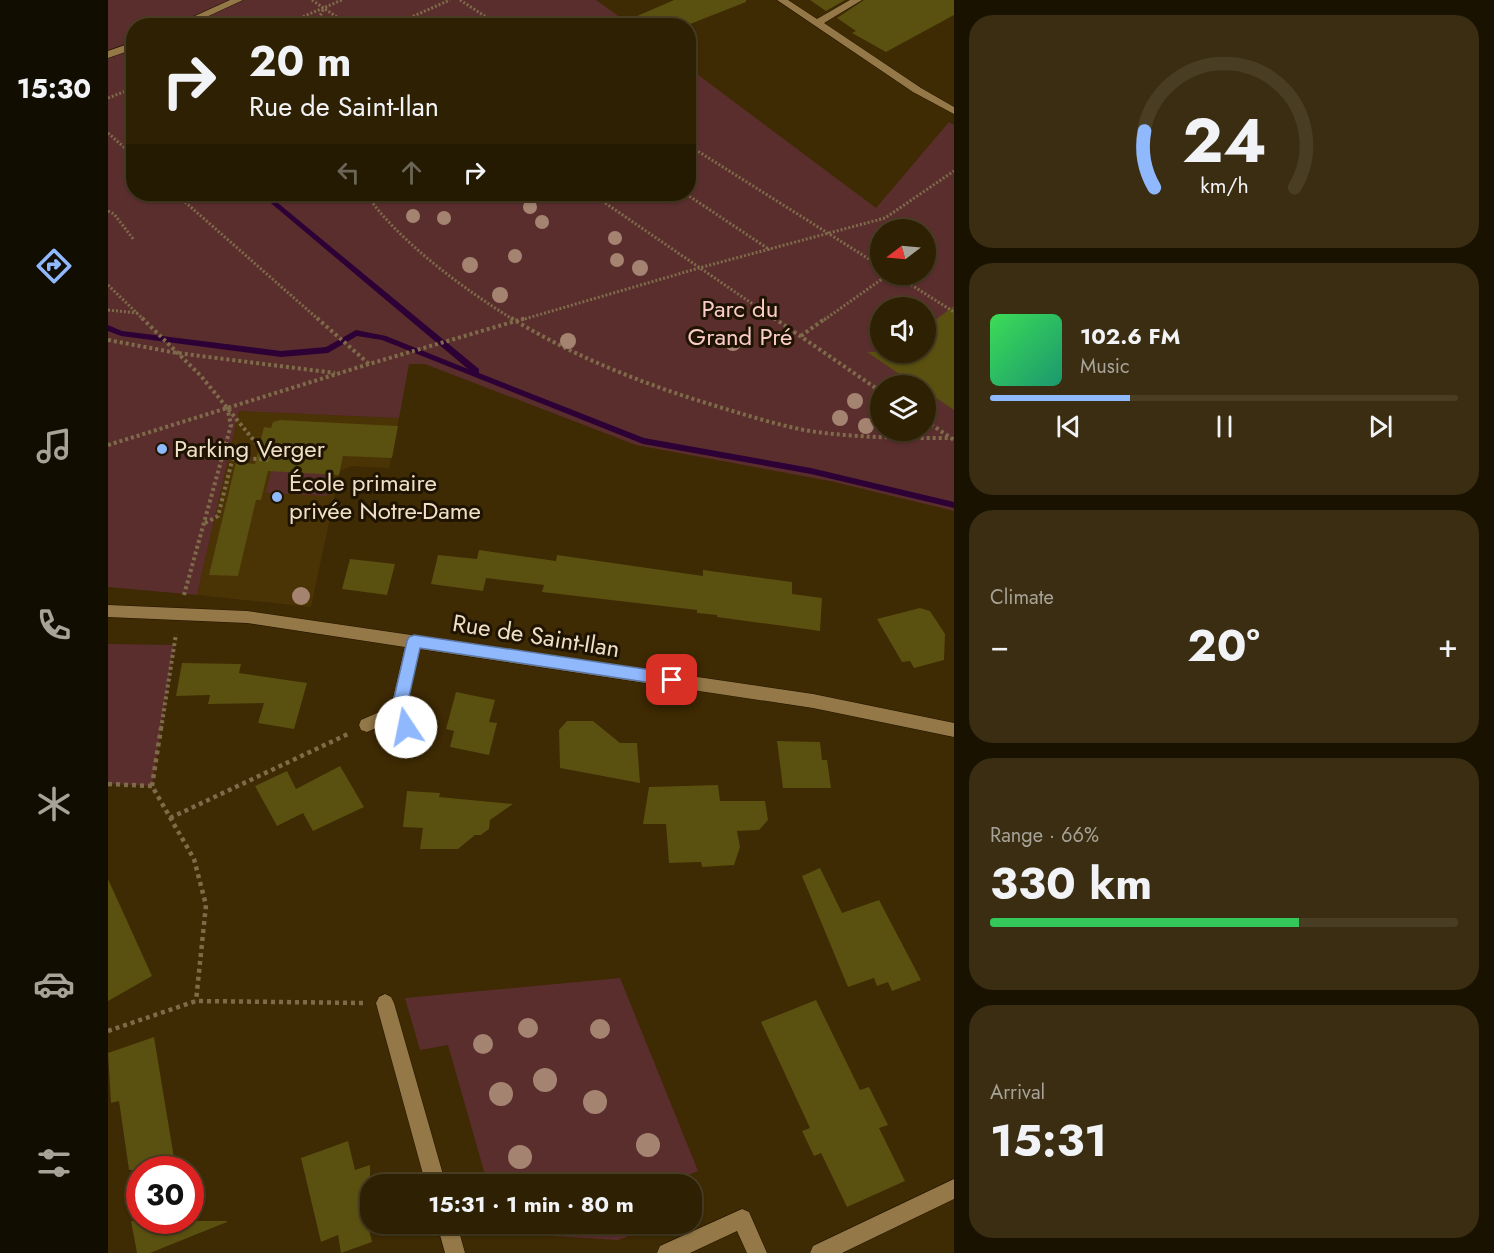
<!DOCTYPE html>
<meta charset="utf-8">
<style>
:root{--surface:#2e2002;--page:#3a2d11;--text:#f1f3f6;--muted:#a7a399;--line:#493e24;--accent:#8fb8fd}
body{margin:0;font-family:Jost,sans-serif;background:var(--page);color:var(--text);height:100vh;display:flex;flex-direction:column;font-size:22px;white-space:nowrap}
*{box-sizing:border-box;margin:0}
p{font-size:20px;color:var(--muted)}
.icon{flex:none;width:33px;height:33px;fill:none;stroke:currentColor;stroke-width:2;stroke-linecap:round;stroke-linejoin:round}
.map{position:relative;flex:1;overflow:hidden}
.details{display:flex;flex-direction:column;gap:15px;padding:15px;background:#191201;width:540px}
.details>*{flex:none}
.top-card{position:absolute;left:18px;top:18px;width:570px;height:183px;border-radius:24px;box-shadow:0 2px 4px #0004,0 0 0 2px var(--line);background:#2e2002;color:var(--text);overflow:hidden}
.needle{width:39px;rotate:254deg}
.buttons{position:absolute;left:762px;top:219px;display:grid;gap:12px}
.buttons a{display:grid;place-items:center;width:66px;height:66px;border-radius:50%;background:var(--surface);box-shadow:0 2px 4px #0004,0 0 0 2px var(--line);font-size:30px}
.speed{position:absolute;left:18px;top:1156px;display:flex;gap:12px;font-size:30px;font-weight:700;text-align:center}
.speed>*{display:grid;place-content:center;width:78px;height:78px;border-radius:50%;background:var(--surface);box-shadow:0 2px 4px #0004,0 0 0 2px var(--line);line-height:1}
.speed .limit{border:9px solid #d22;background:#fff;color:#111}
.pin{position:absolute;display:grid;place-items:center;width:51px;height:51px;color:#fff;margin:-26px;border-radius:12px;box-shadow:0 3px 9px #0006}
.me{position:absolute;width:66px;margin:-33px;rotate:349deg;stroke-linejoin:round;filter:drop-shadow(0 0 4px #0008)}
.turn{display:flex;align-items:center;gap:21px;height:126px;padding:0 24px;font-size:27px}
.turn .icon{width:78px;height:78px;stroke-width:2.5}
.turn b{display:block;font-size:42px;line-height:51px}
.lanes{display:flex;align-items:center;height:57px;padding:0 24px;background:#0003;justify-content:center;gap:30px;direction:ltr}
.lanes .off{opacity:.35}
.big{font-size:45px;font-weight:700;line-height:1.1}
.details .card{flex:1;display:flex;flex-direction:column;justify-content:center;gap:9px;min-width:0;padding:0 21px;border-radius:24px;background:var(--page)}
.details .dial{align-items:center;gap:0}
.dial svg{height:156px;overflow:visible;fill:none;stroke:var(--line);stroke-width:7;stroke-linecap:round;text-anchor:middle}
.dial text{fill:var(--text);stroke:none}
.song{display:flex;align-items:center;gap:18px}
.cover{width:72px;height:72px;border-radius:9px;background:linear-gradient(135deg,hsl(130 70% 55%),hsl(160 70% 35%))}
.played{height:6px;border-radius:3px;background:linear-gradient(90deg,var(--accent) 30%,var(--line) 30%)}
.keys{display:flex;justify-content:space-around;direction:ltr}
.heat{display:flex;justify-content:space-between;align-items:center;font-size:33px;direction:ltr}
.charge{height:9px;border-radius:4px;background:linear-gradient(90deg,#34c759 66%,var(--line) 0)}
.trip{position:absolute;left:252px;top:1174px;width:342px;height:60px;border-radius:24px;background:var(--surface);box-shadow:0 2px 4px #0004,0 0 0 2px var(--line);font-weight:700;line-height:60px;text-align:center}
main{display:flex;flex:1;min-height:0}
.tab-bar{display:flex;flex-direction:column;width:108px;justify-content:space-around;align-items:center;background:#120d01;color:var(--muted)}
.tab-bar .icon{width:42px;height:42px}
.tab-bar .active{color:var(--accent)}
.tab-bar b{font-size:27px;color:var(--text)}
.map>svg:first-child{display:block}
.built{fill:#4a3304}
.green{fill:#5b2e2e;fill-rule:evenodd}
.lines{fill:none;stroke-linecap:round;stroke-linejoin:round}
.stream{fill:#2d0136;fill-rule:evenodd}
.building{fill:#5a5010}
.minor-casing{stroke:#211400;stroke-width:1}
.path-far2{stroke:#7e6b49;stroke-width:3;stroke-dasharray:2 2;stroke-linecap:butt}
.path-far1{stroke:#7e6b49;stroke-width:4;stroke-dasharray:3 3;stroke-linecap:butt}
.path{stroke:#7e6b49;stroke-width:4.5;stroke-dasharray:4 4;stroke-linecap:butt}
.minor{fill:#947847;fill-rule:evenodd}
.tree{fill:#a58371}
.route{fill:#8fb8fd;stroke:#5d78a4;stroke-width:1.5}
.poi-dot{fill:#8fb8fd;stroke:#1f1402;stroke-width:2}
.labels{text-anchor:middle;stroke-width:6;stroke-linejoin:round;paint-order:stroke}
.park-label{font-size:24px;fill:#facccb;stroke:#1f1402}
.poi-label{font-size:24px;fill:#f0e0c7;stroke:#1f1402;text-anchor:start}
.street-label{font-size:24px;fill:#f0e0c7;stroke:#1f1402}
</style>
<main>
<nav class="tab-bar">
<b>15:30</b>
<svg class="icon active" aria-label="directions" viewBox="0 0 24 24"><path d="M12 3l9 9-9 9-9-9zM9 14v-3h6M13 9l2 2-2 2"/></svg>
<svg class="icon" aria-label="music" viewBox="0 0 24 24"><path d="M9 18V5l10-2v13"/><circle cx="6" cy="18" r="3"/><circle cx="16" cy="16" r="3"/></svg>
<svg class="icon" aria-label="phone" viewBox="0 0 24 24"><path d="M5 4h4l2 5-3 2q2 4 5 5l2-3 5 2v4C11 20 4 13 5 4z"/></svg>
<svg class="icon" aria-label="climate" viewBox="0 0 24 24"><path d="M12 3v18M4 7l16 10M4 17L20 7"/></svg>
<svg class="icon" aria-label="car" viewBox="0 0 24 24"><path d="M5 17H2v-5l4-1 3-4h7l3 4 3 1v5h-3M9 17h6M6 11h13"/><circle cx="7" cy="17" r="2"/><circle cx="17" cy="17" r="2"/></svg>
<svg class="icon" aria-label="filters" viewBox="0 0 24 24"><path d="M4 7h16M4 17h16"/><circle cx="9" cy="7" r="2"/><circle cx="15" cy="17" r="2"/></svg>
</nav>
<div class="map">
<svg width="846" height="1253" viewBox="0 0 846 1253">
<rect width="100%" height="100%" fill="#3e2a03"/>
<!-- built -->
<polygon class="built" points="131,411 291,418 281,468 244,466 232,471 203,607 89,595"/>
<!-- green -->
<g class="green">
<path d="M0 0H488L523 25 26 26V194H580L581 68 768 208 841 122 846 125V511L722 481 528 445 317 364H301L291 418 131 411 89 595 0 587ZM772 230H818V274H772ZM772 308H818V352H772ZM772 386H818V430H772Z"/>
<polygon points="164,467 224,470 219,496 158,493"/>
<polygon points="0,644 66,645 44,786 0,784"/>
<polygon points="512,978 590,1171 555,1185 380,1185 340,1045 312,1050 297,998"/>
<polygon points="361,1224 515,1224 519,1237 509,1240 363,1231"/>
</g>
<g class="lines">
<!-- stream -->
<polygon class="stream" points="152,194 159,194 371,369 371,373 536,438 703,468 846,502 846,508 703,474 535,444 274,340 249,336 220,353 173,357 13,336 0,331 0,325 14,331 173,351 218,347 248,330 278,336 360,369"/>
</g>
<!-- building -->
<g class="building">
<polygon points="566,0 638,0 638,2 577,26 506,26"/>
<polygon points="702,0 737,0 718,11"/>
<polygon points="756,0 846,0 846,15 778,52 744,33 748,31 729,18"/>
<polygon points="846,306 846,410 818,391 818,386 809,386 759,352 818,352 818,327"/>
<polygon points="172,420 290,426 284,458 235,456 231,475 160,471 153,500 148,500 130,576 101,575 128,462 147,464 156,427 163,428 165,422"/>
<polygon points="371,550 448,561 449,555 595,576 595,570 684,582 684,594 714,598 712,631 609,617 609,615 589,613 589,610 434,592 436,585 378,578 375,591 323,584 330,555 369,559"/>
<polygon points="242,559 287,564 279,595 234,589"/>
<polygon points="812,608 822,611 837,634 836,660 806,668 802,661 794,662 769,619"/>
<polygon points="74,663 133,664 131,673 199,683 186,729 150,723 156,703 100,704 102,695 68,696"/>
<polygon points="348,692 387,700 381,722 389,723 381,755 342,747 346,731 338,729"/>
<polygon points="459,721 485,721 512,743 529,743 532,783 452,768 451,730"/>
<polygon points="669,741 712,742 714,760 719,760 723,788 675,788"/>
<polygon points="232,766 256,807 205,831 195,813 169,826 147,786 179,771 188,789"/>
<polygon points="610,785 612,801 657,801 660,820 651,830 629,831 632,847 626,865 594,867 593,862 561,863 558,824 535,824 541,787"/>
<polygon points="299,791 332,793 331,797 405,804 382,820 381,829 373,835 367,835 350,849 312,849 315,828 295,827"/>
<polygon points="712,868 734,913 771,900 813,980 784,991 780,982 769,986 766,978 740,987 694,876"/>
<polygon points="0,879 44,976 0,1001"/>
<polygon points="708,1000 752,1090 761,1087 780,1125 771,1128 797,1181 739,1207 713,1153 706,1156 694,1131 702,1128 653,1022"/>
<polygon points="46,1037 68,1170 21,1170 11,1101 3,1103 0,1053"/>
<polygon points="240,1141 247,1170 262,1165 262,1209 258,1217 264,1242 233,1253 230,1235 213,1242 193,1158"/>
<polygon points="23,1221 119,1221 119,1222 42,1253 29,1253"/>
</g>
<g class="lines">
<!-- minor casing -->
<g class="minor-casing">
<g id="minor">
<polygon points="122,0 135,0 79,26 65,26"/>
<polygon points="669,0 680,0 709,19 742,0 754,0 716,23 813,88 846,107 846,114 805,92"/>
<polygon points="26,42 26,49 0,58 0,51"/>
<polygon points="0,605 139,611 705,694 846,723 846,737 705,708 312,649 298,711 314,744 312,749 306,751 300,749 286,720 259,732 253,730 251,725 253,720 283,707 297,647 139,623 0,617"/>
<polygon points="277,994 283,997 286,1003 338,1185 318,1185 268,1003 271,997"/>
<polygon points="846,1179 846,1199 734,1253 702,1253 705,1246"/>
<polygon points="634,1209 641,1212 659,1253 639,1253 629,1231 582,1253 549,1253 552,1246"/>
<polygon points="329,1224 349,1224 357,1253 337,1253"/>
</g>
</g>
<!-- path-far2 -->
<g class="path-far2">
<polyline points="204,0 242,26"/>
<polyline points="352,0 392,26"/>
<polyline points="305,16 320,26"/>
<polyline points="173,26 234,0"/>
<polyline points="207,26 216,8"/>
<polyline points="283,26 342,0"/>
<polyline points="0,98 26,88"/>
<polyline points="0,133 26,156"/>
<polyline points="580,145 772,266"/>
<polyline points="68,194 211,320"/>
<path d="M258 194C291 242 357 290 406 320"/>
<polyline points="484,194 668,320"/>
<polyline points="578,194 662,250"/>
<polyline points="0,211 6,214 26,240"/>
<polyline points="818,249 823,245"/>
<polyline points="786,274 846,312"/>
<polyline points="0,285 36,320"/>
<polyline points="0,310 29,313"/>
<polyline points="413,320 591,268 777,218 846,171"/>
<polyline points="716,320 781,274"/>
</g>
<!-- path-far1 -->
<g class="path-far1">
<polyline points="34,318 93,376 162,460"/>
<polyline points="209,318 261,364"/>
<path d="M403 318C470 359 543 387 618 409 645 417 673 426 702 431 748 438 796 438 843 438"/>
<polyline points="666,318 772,391"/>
<polyline points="693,336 718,318"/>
<polyline points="0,340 69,353 227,373"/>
<polyline points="818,421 846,440"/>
<polyline points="0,445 261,364 418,318"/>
<polyline points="97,523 110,516 125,457 162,460"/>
<polyline points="76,595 123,425 119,407"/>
<polyline points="53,729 68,634"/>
</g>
<!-- path -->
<g class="path">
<polyline points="0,784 44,786 86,859 98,905 88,1001"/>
<polyline points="44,786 53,728"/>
<polyline points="62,818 240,734"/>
<polyline points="0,1031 88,1001 256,1003"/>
</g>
<!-- minor -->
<use href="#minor" class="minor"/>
</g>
<!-- trees -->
<g class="tree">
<circle cx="422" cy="207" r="7"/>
<circle cx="305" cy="216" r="7"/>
<circle cx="336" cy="218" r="7"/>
<circle cx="434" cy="222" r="7"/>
<circle cx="507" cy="238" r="7"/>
<circle cx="407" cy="256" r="7"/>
<circle cx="509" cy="260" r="7"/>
<circle cx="362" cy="265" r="8"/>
<circle cx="532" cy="268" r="8"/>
<circle cx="392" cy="295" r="8"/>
<circle cx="460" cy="341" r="8"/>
<circle cx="625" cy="343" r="8"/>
<circle cx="747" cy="401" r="8"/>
<circle cx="732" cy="418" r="8"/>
<circle cx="758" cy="426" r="8"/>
<circle cx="193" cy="596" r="9"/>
<circle cx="420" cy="1028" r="10"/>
<circle cx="492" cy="1029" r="10"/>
<circle cx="375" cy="1044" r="10"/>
<circle cx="437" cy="1080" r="12"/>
<circle cx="393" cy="1094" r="12"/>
<circle cx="487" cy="1102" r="12"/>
<circle cx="540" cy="1145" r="12"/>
<circle cx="412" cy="1157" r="12"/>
</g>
<!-- route -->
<polygon class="route" points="306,635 564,673 569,675 571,680 569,684 564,686 312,648 298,710 306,727 303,732 298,733 293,732 283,711 299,641 301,637"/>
<!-- markers -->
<g class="poi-dot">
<circle cx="54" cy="449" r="6"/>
<circle cx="169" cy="497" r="6"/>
</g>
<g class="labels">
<!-- park labels -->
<g class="park-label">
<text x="632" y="317">Parc du<tspan x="632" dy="28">Grand Pré</tspan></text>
</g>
<!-- poi labels -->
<g class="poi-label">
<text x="66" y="457">Parking Verger</text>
<text x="181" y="491">École primaire<tspan x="181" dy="28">privée Notre-Dame</tspan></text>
</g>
<!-- street labels -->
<g class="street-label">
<text transform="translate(428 636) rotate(9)" y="8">Rue de Saint-Ilan</text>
</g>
</g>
</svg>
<div class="buttons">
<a><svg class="needle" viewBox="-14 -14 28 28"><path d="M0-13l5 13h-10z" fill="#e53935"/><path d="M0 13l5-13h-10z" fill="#a7a399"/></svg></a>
<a><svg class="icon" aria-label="sound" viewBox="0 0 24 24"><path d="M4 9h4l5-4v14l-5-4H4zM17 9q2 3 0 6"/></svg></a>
<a><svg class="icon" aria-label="layers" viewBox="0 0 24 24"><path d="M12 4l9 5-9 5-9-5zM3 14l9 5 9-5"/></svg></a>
</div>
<div class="speed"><div class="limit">30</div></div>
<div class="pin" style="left:564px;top:680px;background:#d93025"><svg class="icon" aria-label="arrive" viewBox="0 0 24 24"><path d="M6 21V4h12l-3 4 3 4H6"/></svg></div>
<svg class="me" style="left:298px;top:727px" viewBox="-20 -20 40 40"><circle r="19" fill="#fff"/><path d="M0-13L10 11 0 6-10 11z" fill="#8fb8fd"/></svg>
<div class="trip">15:31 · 1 min · 80 m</div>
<div class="top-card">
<div class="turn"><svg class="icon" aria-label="right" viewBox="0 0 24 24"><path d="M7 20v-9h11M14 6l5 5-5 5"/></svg><div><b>20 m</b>Rue de Saint-Ilan</div></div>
<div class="lanes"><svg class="icon off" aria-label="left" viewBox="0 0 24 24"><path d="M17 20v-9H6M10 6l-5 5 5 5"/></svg><svg class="icon off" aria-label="ahead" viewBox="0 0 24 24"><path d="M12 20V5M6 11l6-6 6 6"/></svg><svg class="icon" aria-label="right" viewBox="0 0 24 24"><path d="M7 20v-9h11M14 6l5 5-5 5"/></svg></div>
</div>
</div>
<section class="details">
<div class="card dial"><svg viewBox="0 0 100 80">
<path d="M14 69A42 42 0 1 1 86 69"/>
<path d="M14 69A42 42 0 0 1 9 40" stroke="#8fb8fd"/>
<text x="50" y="56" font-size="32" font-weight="700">24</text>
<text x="50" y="72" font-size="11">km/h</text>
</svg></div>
<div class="card">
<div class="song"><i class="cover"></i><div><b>102.6 FM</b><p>Music</p></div></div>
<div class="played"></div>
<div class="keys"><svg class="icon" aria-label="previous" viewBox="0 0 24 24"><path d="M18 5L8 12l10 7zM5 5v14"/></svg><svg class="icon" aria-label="pause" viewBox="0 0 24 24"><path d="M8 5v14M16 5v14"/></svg><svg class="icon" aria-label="next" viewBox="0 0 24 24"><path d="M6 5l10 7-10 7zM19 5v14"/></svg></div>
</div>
<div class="card"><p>Climate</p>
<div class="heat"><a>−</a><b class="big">20°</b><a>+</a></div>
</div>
<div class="card"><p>Range · 66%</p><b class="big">330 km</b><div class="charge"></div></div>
<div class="card"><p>Arrival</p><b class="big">15:31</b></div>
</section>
</main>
